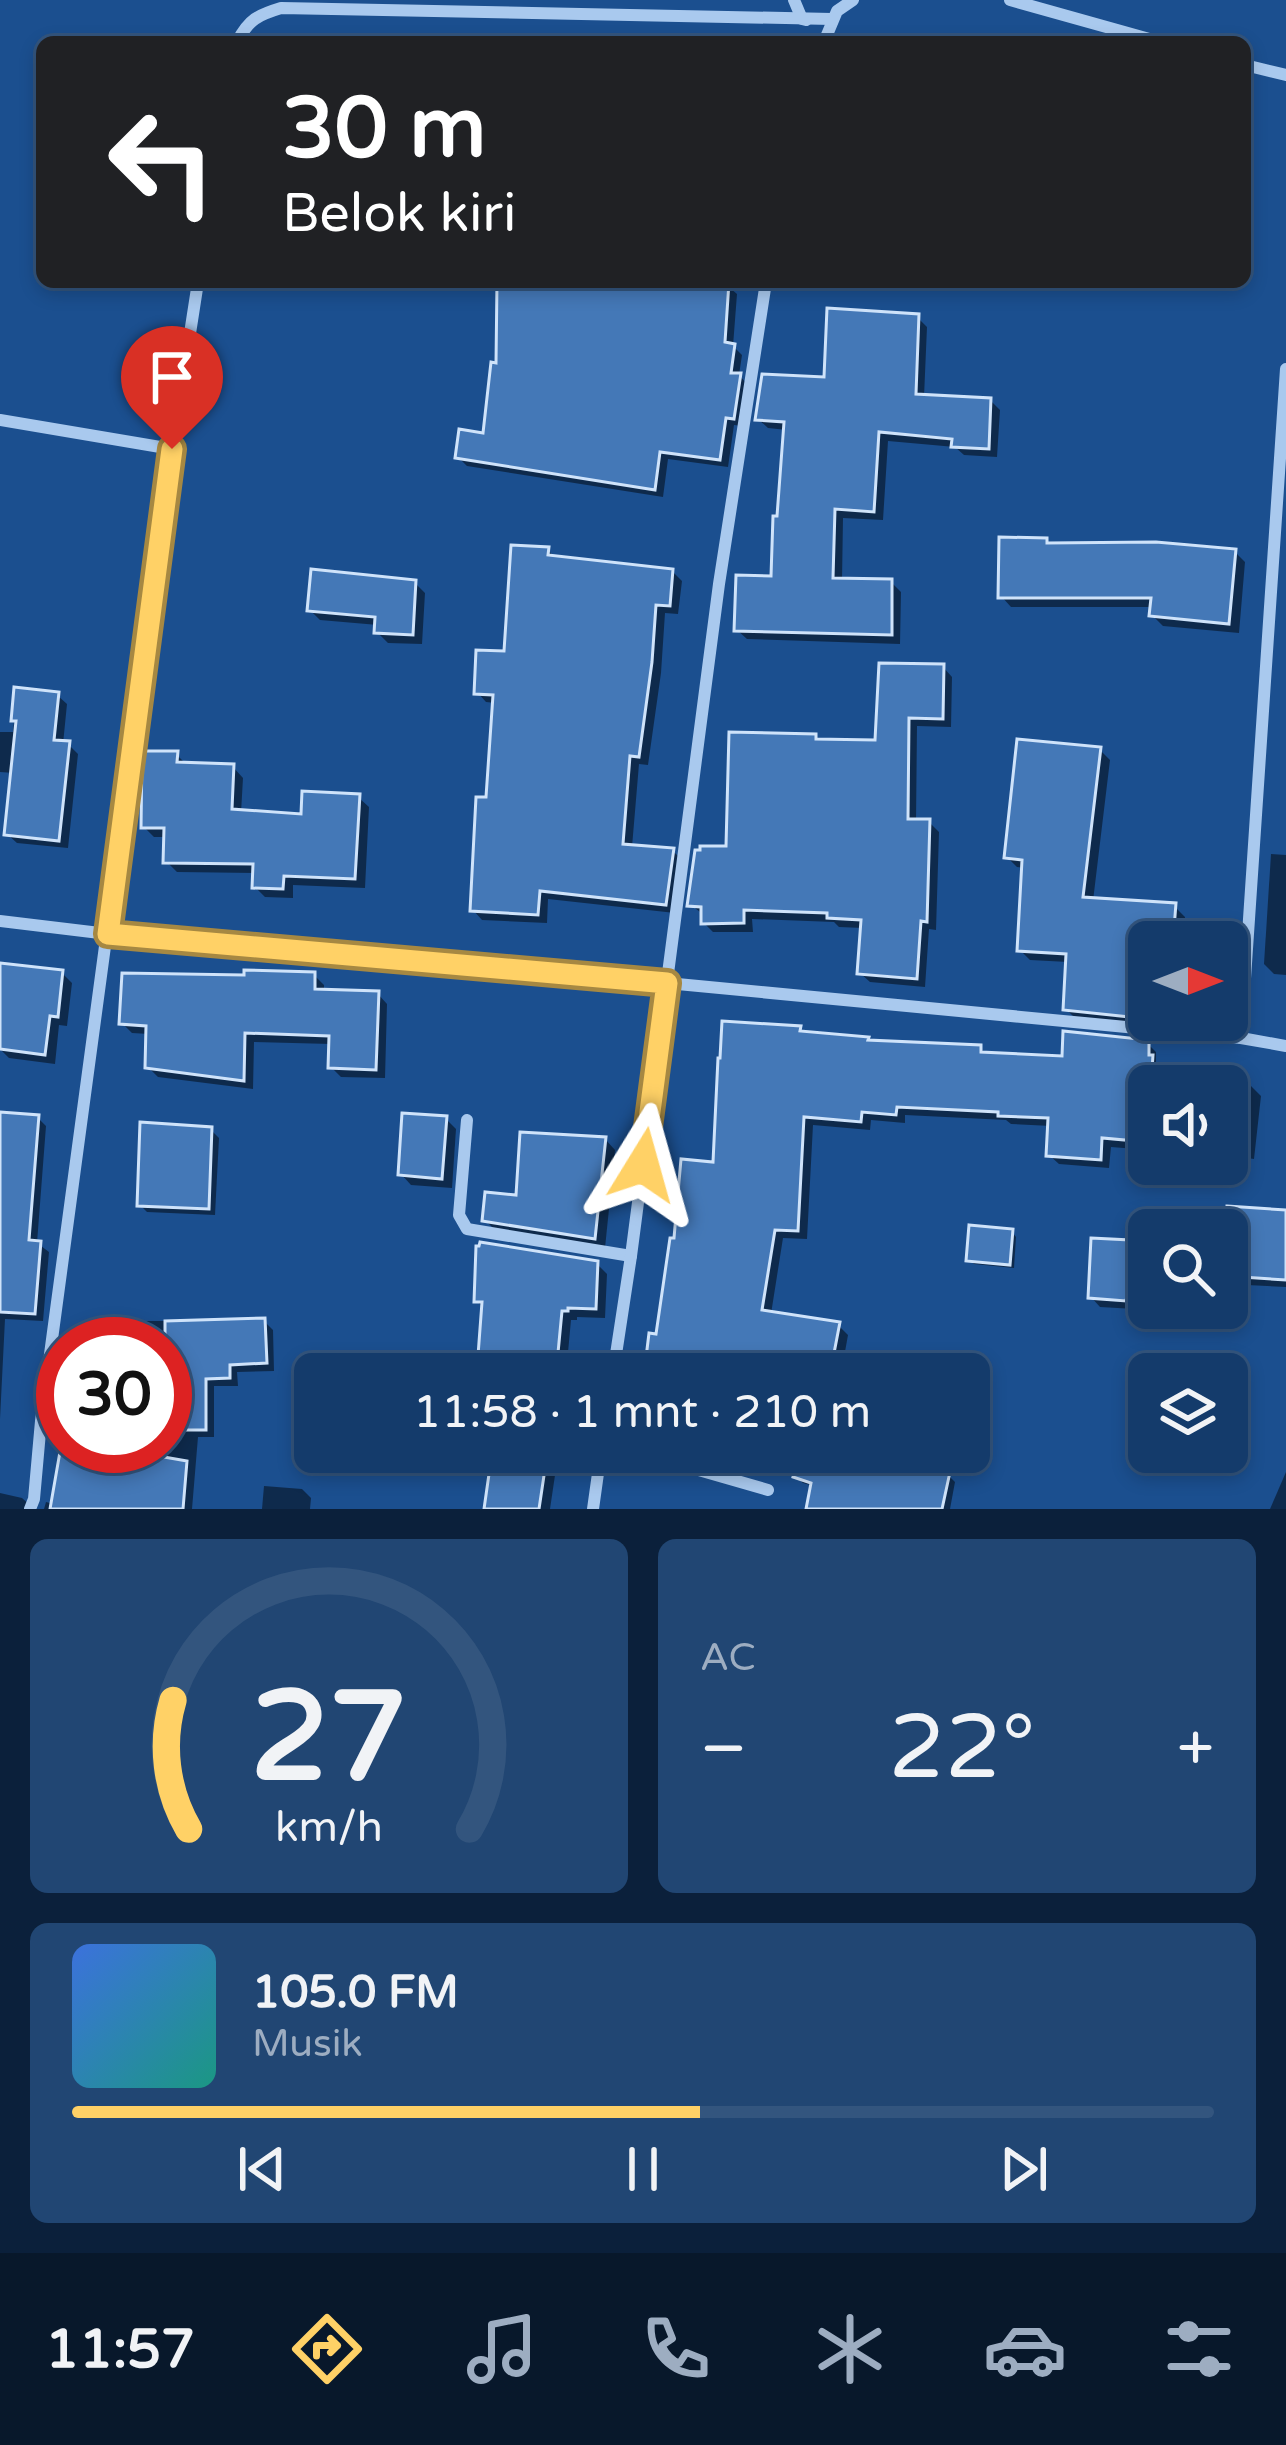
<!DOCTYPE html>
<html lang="id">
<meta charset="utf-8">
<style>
:root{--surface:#143b6b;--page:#214673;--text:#f1f3f6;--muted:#9dadc1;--line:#33557e;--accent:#ffd166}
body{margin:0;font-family:"Varela Round",sans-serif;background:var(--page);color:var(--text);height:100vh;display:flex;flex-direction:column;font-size:45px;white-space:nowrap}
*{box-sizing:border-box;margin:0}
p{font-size:39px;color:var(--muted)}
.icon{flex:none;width:66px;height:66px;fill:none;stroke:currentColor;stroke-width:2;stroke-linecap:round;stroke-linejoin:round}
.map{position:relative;height:1509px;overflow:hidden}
.side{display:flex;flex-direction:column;gap:30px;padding:30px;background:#0b203b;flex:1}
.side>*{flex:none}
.banner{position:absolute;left:36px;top:36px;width:1215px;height:252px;border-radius:18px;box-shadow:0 6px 18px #0003,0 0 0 3px var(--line);background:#202124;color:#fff;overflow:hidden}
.needle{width:78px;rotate:90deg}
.controls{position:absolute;left:1128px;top:921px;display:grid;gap:24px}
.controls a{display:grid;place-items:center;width:120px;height:120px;border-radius:18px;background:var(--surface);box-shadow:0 6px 18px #0003,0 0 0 3px var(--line);font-size:60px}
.speed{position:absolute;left:36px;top:1317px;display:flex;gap:24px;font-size:60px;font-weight:700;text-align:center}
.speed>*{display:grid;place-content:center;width:156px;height:156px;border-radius:50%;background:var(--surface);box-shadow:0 6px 18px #0003,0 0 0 3px var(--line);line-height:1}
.speed .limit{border:18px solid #d22;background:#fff;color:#111}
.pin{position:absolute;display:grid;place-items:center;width:102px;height:102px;color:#fff;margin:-123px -51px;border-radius:50% 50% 50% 0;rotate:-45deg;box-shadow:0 0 12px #0007}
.pin .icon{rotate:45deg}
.me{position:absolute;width:132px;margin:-66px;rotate:8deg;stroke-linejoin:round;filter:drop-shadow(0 0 9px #0008)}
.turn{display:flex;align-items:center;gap:42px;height:252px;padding:0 48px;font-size:54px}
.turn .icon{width:156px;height:156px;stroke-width:2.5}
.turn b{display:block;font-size:84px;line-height:102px}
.big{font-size:90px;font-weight:600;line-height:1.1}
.side .widget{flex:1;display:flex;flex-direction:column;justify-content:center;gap:18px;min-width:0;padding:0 42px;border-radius:18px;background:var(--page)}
.side .dial{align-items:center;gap:0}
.dial svg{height:312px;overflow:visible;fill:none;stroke:var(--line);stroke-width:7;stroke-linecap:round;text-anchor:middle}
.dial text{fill:var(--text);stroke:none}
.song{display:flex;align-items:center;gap:36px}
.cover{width:144px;height:144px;border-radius:18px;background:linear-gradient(135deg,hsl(220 70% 55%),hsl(170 70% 35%))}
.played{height:12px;border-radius:6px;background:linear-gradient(90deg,var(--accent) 55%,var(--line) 55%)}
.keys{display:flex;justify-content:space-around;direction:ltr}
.heat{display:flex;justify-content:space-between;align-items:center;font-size:66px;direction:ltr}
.side .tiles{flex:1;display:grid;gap:30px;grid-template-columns:1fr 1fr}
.widget:last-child{grid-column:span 2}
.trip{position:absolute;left:294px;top:1353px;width:696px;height:120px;border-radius:18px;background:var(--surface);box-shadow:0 6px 18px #0003,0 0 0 3px var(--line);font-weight:600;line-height:120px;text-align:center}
.dock{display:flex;height:192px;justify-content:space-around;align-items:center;background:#08182b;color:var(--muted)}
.dock .icon{width:84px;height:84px}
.dock .selected{color:var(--accent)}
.dock b{font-size:54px;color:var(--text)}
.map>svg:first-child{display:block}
.shadow{fill:#0007}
.building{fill:#4478b7;stroke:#cfe3fa;stroke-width:3}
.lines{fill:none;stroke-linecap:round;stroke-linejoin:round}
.minor{stroke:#a9c9ee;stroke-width:12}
.route-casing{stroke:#a68842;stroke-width:30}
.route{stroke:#ffd166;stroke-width:21}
</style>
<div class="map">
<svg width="1286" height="1509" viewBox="0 0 1286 1509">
<rect width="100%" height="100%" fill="#1b4f8f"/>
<!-- shadow -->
<g class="shadow">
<polygon points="500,282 731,282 730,288 737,294 733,346 742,355 739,375 748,385 742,426 734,425 728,467 668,459 663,497 467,466 458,457 485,436 499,366"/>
<polygon points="917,317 927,327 924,397 990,400 1000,410 997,457 964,455 955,447 888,441 883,520 843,518 842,581 891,582 901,592 900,644 747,639 737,630 774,579 787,430 768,428 758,419 827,381"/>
<polygon points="1045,541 1050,546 1235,552 1245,562 1239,633 1163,626 1152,615 1153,607 1011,607 1001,596"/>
<polygon points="548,550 556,559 672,571 682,581 678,614 665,613 661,673 648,765 639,764 632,847 673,851 682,860 675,913 548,899 547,923 482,920 473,910 489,800 496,703 486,702 477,692 506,655"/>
<polygon points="414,582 425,593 422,644 388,643 377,632 378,625 320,620 310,610"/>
<polygon points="943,667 952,677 951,727 917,726 916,822 929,822 939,832 936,930 929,929 925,987 870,982 860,973 863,928 839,927 834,922 752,919 753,932 713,932 704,923 704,915 691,905 729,849 815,737 820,742 878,743"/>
<polygon points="17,690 57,695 67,704 63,744 68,744 78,754 68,848 17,843 7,834 14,773 0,772 0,732 13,732"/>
<polygon points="1100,750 1110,760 1093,901 1174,906 1185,917 1183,942 1149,942 1149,1020 1158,1020 1158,1028 1077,1020 1066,1009 1068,962 1030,960 1020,950 1025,868 1017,867 1007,857"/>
<polygon points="176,754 187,765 233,767 243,778 241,813 304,817 358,797 369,807 365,888 293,885 293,898 265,897 255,887 255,873 177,872 166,861 167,837 154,837 144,827"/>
<polygon points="1271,854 1286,855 1286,975 1274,974 1264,964"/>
<polygon points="0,966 62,973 72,983 67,1026 59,1025 55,1064 9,1058 0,1049"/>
<polygon points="314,975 324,985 324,992 378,994 387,1004 385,1078 341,1077 331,1067 331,1044 254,1042 253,1089 158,1077 148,1067 149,1034 132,1033 122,1023"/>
<polygon points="799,1029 804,1034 871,1043 980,1048 987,1055 1065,1059 1147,1043 1156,1052 1156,1062 1161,1067 1160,1080 1251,1086 1261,1096 1254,1159 1227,1155 1227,1086 1149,1086 1149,1150 1111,1147 1109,1168 1059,1164 1049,1155 1051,1126 1011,1124 1006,1120 905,1115 905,1123 871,1120 870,1130 813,1125 807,1239 783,1238 771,1314 838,1325 848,1335 841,1374 647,1374 716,1165"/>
<polygon points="0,1115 37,1117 46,1126 37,1243 49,1252 43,1321 5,1319 0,1419"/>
<polygon points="446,1119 456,1129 452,1188 411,1185 401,1174"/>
<polygon points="211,1130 219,1138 215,1215 147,1212 140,1205"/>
<polygon points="605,1139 615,1150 605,1248 495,1230 485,1220"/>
<polygon points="1206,1208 1286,1213 1286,1287 1247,1285 1245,1304 1227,1303 1227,1230 1204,1230"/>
<polygon points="1012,1232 1016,1237 1014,1268 974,1264 969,1260"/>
<polygon points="1133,1248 1149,1249 1149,1304 1136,1303 1135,1309 1100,1307 1091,1297"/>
<polygon points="597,1264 607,1274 605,1318 577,1317 577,1320 571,1320 566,1374 486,1374 480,1368 484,1308 477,1301"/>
<polygon points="114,1321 168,1321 171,1324 264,1321 273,1330 274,1371 237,1372 238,1386 214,1386 214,1437 198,1437 192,1509 44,1509 46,1502 54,1504 64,1446 84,1446 127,1454 127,1446 165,1446 165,1344 114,1344"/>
<polygon points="518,1452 575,1452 575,1456 558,1455 550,1509 487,1509 517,1460"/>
<polygon points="804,1452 863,1452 874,1455 879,1460 948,1475 955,1482 950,1509 809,1509 814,1486 803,1483 796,1476"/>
<polygon points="1286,1472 1286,1509 1270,1509"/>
<polygon points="264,1486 302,1489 311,1498 310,1509 262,1509"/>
<polygon points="0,1493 22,1498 31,1506 30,1509 0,1509"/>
</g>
<!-- building -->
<g class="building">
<polygon points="497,282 729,282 725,342 735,344 731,373 741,373 734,419 726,418 720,460 660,452 655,490 455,458 459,429 483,433 491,362 496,363"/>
<polygon points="827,308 919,314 916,394 991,398 989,449 951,447 952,439 879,432 874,512 835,509 833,578 892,579 892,635 734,631 736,575 771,576 773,516 777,516 784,422 755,420 762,374 824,377"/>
<polygon points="999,537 1047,538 1047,543 1156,542 1236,549 1229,624 1149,616 1151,598 998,598"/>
<polygon points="511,545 549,547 548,555 673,569 670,606 656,605 652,662 639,757 630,756 623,844 674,848 666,905 540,891 538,915 470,911 476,797 486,797 493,695 474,694 476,650 504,651"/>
<polygon points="311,569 416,580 413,635 374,633 375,617 307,611"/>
<polygon points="879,663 944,664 943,719 909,718 908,819 930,819 927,922 921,921 917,979 857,974 861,920 827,918 827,913 744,910 744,923 701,924 701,907 687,906 695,850 700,850 700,846 726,846 729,732 816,734 816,739 875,740"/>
<polygon points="14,687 59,692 54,740 70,741 59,841 4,835 16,721 11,721"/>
<polygon points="1017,739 1101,747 1083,897 1176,903 1173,942 1149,942 1149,1019 1063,1010 1066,954 1017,951 1022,860 1004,858"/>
<polygon points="142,751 178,751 177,762 234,764 232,809 301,814 302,791 360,794 355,879 284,876 283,889 252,888 253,864 163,863 164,828 141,828"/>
<polygon points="0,963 63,970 58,1017 50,1016 45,1055 0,1049"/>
<polygon points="244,970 315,972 315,989 379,991 376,1070 328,1068 329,1036 245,1033 244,1081 145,1068 146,1026 119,1024 122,973 244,975"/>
<polygon points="722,1021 801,1026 800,1031 869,1037 868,1040 981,1045 981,1052 1062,1056 1063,1031 1149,1040 1149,1055 1153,1055 1147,1142 1102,1138 1101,1160 1046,1156 1048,1118 998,1116 998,1112 897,1107 896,1115 862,1112 861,1122 804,1117 798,1231 775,1230 762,1310 840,1322 830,1374 644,1374 649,1333 656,1334 670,1238 674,1238 681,1159 713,1162 718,1058 720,1058"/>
<polygon points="0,1112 39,1115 29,1240 41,1241 35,1314 0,1312"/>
<polygon points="402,1113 447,1116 442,1179 398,1175"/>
<polygon points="140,1122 212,1127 209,1209 137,1206"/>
<polygon points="520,1132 606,1137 595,1239 482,1221 485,1192 516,1195"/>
<polygon points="1227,1206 1286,1210 1286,1280 1227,1276"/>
<polygon points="969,1225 1013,1229 1010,1265 966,1261"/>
<polygon points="1091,1238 1130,1240 1130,1244 1149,1246 1149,1296 1127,1295 1126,1301 1088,1298"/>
<polygon points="480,1242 598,1261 596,1309 568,1308 568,1311 562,1311 556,1374 477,1369 482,1302 474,1302 476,1246 479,1246"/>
<polygon points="265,1318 267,1363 230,1365 230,1378 206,1379 206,1430 165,1430 165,1321"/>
<polygon points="61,1446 101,1446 187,1461 183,1509 50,1509"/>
<polygon points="801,1452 875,1452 874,1456 950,1472 942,1509 806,1509 811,1483 793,1477"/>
<polygon points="492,1453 546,1462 539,1509 484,1509"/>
</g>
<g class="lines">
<!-- minor -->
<g class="minor">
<polyline points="794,0 802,19 806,20"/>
<polyline points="1010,0 1160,42"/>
<path d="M237 42C249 19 258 15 281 8L832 19"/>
<polyline points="824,42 837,11 853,0"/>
<polyline points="1245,65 1286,75"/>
<polyline points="0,420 172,449"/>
<polyline points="0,921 108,934 667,983 1241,1038 1286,1046"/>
<polyline points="1241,1038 1286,369"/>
<polyline points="467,1120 459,1215 467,1229 631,1256"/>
<polyline points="613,1374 631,1256 719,584 766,282"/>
<polyline points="636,1452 768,1490"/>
<polyline points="30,1509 34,1499 41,1421 172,449 198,282"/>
<polyline points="593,1509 601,1452"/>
</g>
</g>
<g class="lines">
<!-- route casing -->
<g class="route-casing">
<polyline id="route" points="172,449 108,934 667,983 643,1165"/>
</g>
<!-- route -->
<use href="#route" class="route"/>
</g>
</svg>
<div class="controls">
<a><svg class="needle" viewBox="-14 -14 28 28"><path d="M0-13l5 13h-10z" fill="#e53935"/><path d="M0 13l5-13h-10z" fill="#9dadc1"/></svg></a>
<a><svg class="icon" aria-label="sound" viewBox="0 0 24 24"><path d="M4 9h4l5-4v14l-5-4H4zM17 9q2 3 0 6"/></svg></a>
<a><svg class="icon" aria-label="search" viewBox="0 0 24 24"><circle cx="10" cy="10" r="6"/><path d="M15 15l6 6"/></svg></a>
<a><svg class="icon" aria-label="layers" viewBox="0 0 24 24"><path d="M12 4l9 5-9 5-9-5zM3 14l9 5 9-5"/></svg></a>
</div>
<div class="speed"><div class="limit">30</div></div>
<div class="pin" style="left:172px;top:449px;background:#d93025"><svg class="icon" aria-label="arrive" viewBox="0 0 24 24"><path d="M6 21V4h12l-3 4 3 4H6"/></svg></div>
<svg class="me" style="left:643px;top:1165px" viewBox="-20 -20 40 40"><path d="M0-17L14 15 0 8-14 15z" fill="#ffd166" stroke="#fff" stroke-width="4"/></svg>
<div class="trip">11:58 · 1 mnt · 210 m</div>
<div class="banner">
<div class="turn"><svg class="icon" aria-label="left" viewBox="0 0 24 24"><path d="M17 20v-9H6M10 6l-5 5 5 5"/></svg><div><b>30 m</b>Belok kiri</div></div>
</div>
</div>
<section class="side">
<div class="tiles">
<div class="widget dial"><svg viewBox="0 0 100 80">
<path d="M14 69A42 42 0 1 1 86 69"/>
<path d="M14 69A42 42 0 0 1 10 36" stroke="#ffd166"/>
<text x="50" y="56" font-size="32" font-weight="700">27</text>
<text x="50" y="72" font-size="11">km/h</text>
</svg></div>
<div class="widget"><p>AC</p>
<div class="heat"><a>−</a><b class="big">22°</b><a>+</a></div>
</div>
<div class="widget">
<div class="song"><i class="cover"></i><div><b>105.0 FM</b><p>Musik</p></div></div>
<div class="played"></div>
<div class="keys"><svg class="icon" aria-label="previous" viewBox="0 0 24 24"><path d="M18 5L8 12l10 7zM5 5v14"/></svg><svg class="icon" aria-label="pause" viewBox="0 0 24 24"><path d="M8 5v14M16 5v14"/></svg><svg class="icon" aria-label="next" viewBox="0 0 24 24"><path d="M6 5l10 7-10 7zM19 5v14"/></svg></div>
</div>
</div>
</section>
<nav class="dock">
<b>11:57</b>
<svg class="icon selected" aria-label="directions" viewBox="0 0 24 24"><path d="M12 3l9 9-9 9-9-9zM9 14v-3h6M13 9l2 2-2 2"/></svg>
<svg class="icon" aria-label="music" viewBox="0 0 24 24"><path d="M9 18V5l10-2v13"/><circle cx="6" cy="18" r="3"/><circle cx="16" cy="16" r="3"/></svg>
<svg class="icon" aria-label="phone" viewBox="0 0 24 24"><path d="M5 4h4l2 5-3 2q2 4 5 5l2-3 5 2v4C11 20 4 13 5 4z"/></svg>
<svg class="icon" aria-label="climate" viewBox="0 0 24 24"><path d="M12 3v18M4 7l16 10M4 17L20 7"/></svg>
<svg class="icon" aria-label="car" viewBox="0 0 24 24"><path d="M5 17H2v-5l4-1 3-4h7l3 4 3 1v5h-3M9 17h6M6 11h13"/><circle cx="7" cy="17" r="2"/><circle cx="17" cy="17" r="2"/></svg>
<svg class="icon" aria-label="filters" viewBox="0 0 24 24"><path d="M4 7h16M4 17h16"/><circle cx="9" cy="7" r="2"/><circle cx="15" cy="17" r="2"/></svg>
</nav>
